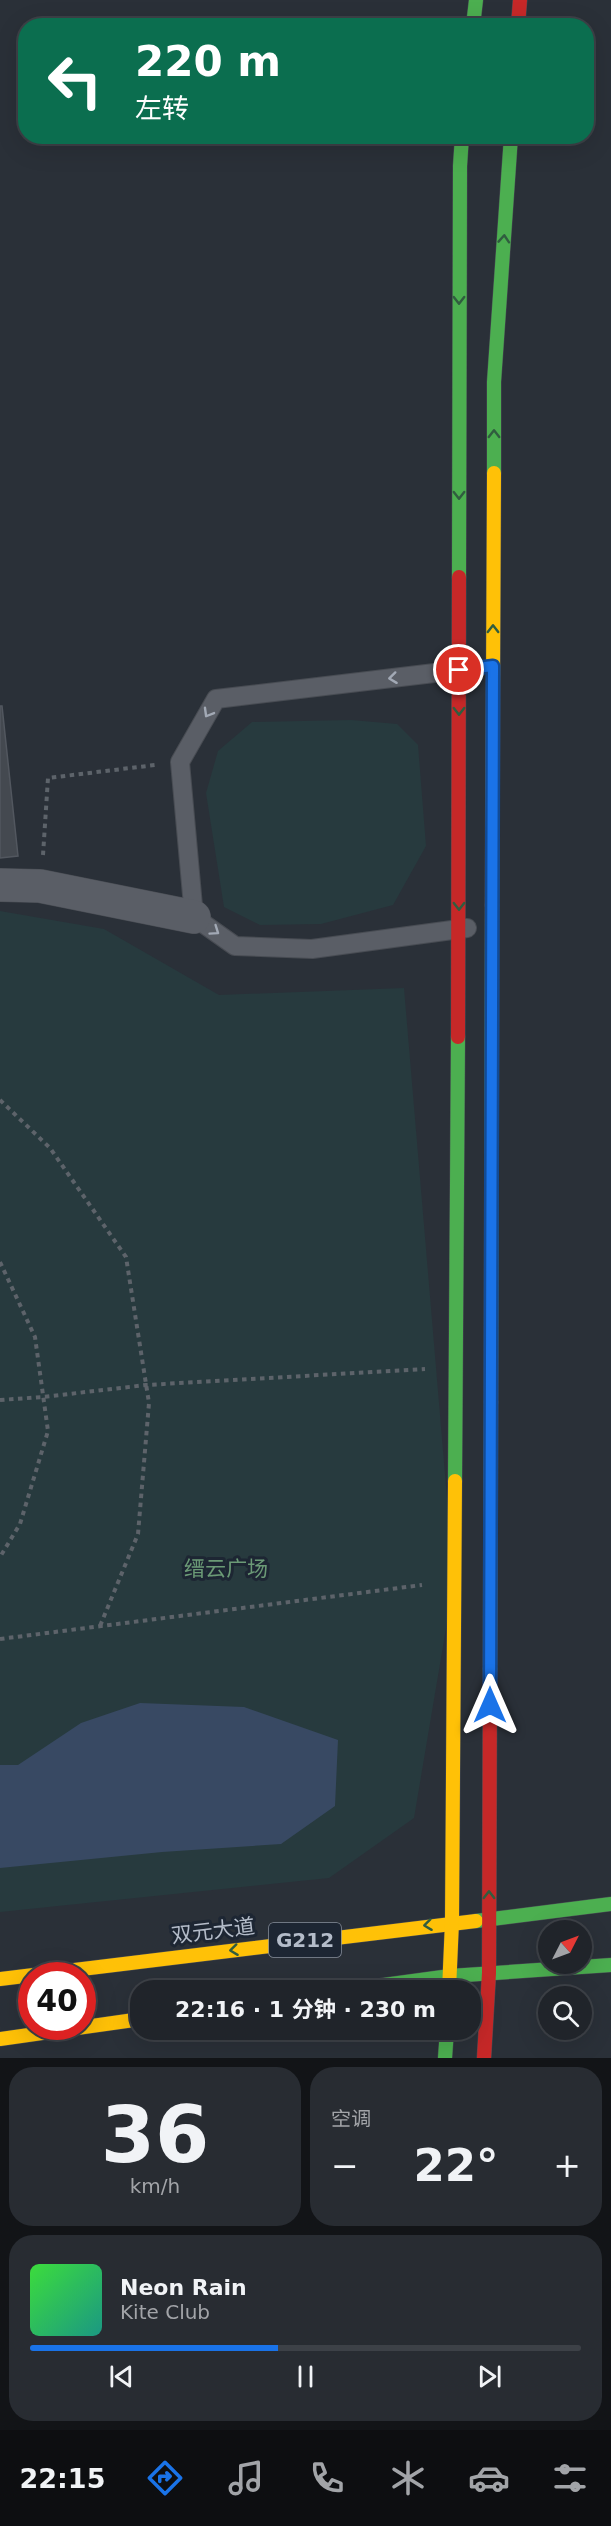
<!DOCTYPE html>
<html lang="zh">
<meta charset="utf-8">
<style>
:root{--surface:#20242a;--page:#282c32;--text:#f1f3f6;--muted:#a2a4a8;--line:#3d4147;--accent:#1a73e8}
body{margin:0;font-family:"DejaVu Sans","Noto Sans SC",sans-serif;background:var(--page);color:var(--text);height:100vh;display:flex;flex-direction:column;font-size:22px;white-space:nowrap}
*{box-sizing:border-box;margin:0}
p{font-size:20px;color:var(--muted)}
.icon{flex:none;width:33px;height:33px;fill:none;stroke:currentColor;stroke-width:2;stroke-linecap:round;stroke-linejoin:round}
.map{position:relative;height:2058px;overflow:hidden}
.details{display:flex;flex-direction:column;gap:9px;padding:9px;background:#121417;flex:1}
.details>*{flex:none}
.top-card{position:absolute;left:18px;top:18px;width:576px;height:126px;border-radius:24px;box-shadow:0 6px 24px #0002,0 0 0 2px var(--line);background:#0b6e4f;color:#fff;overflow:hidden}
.needle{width:39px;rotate:48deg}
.tools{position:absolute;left:538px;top:1920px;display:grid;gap:12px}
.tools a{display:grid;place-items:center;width:54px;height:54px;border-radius:50%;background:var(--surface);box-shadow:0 6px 24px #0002,0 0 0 2px var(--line);font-size:30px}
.speed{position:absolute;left:18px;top:1962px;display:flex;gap:12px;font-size:30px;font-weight:700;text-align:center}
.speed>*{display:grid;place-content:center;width:78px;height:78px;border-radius:50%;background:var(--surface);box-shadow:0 6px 24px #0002,0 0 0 2px var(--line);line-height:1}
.speed .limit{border:9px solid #d22;background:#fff;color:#111}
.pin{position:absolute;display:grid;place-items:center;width:51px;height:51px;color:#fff;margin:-26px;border:3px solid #fff;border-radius:50%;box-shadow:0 2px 6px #0007}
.me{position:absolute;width:66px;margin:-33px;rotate:0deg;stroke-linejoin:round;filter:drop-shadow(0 0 4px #0008)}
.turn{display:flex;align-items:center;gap:21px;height:126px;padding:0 18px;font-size:27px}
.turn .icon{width:78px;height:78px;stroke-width:2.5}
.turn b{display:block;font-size:42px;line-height:51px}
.big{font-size:45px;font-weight:700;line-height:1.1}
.details .widget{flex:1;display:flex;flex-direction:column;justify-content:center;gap:9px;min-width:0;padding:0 21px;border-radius:24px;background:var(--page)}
.details .dial{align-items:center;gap:0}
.dial b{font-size:78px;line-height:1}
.song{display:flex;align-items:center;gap:18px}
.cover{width:72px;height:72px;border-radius:9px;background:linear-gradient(135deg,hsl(120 70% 55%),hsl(170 70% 35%))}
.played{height:6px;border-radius:3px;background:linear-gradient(90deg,var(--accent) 45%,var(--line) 45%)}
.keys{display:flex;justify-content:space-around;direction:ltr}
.heat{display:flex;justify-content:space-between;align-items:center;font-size:33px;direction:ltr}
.details .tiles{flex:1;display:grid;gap:9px;grid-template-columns:1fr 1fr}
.widget:last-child{grid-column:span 2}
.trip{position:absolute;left:130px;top:1980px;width:351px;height:60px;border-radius:24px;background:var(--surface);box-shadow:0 6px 24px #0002,0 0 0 2px var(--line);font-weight:700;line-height:60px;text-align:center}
.tabs{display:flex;height:96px;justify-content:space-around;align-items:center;background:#0d0e11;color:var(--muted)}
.tabs .icon{width:42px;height:42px}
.tabs .active{color:var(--accent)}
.tabs b{font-size:27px;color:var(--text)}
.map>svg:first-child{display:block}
.green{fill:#273a3e}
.water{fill:#384963}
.building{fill:#444950;stroke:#52575f;stroke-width:1.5}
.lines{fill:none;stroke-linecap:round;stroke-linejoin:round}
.lane-casing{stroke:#484c53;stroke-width:20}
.street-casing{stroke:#484c53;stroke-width:34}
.fast-casing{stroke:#484c53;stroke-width:15}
.slow-casing{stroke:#484c53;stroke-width:15}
.jam-casing{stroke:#484c53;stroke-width:15}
.path{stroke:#5d636a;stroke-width:4;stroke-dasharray:4.5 4.5;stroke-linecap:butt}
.lane{stroke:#5a5e66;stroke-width:18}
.street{stroke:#5a5e66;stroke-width:33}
.fast{stroke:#4caf50;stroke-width:14}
.slow{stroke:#ffc107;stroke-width:14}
.jam{stroke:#c62828;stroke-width:14}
.oneway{stroke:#305d3f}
.oneway2{stroke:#a2a9b5}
.route-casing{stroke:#114b97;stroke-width:15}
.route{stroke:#1a73e8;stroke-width:10}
.labels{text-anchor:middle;stroke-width:6;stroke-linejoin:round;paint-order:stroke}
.shield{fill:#1d2633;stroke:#878f9c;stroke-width:1.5}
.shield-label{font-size:20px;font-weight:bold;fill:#b4bcc9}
.park-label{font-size:21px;fill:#6b9a76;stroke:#1d2633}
.street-label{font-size:21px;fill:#b4bcc9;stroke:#1d2633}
</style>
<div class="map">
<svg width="611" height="2058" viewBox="0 0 611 2058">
<rect width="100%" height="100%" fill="#2a3038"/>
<!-- green -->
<g class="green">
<polygon points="351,720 397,724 418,745 426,846 393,905 321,924 260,925 224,907 206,793 218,751 252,722"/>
<polygon points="0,911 104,929 219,995 404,988 454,1581 414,1818 329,1878 0,1912"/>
</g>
<!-- water -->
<polygon class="water" points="140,1703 244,1707 338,1740 335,1806 281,1844 162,1852 0,1868 0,1765 18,1765 81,1723"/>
<!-- building -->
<polygon class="building" points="0,706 2,706 18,856 0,858"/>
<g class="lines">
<!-- lane casing -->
<g class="lane-casing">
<polyline id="lane" points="467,928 312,949 235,946 194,917 180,762 216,699 468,669"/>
</g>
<!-- street casing -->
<g class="street-casing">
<polyline id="street" points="0,885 40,886 194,917"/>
</g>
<!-- fast casing -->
<g class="fast-casing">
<g id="fast">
<polyline points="473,26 476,0"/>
<polyline points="494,473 494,382 511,136"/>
<polyline points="459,577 460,166 462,136"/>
<polyline points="491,1402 492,905"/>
<polyline points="455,1481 458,1037"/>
<polyline points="476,1921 611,1904"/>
<polyline points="347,1990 450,1976 611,1965"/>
<polyline points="445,2058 447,2030"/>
</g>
</g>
<!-- slow casing -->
<g class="slow-casing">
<g id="slow">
<polyline points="492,905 494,473"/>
<polyline points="490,1669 491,1402"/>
<polyline points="0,1979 476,1921"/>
<polyline points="449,1990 452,1922 455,1481"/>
<polyline points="0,2039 141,2019"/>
</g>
</g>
<!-- jam casing -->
<g class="jam-casing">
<g id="jam">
<polyline points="518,26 520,0"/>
<polyline points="458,1037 459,577"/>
<polyline points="484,2058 489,1973 490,1669"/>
</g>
</g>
<!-- path -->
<g class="path">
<polyline points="43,855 48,778 155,765"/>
<polyline points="0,1100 50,1148 126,1257 149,1403 138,1534 100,1626"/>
<polyline points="0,1262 35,1337 48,1431 20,1524 0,1557"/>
<polyline points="0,1400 43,1397 146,1385 425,1369"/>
<polyline points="0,1639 422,1585"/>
</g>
<!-- lane -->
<use href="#lane" class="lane"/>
<!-- street -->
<use href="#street" class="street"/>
<!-- fast -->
<use href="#fast" class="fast"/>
<!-- slow -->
<use href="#slow" class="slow"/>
<!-- jam -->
<use href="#jam" class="jam"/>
</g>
<!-- one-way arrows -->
<defs><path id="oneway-chevron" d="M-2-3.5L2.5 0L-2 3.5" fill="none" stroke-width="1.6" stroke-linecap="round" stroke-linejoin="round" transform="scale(1.5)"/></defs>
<g class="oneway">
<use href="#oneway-chevron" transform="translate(504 239) rotate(-86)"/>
<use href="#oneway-chevron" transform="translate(459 300) rotate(90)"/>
<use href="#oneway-chevron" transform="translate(494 434) rotate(-90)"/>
<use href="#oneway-chevron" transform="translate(459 495) rotate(90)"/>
<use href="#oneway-chevron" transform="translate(493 629) rotate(-90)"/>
<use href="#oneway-chevron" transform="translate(459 711) rotate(90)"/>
<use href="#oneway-chevron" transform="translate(459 906) rotate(90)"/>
<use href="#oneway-chevron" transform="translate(489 1895) rotate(-90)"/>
<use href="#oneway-chevron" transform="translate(428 1925) rotate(173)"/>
<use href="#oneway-chevron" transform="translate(234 1950) rotate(173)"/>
</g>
<g class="oneway2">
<use href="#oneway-chevron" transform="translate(393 678) rotate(173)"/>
<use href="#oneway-chevron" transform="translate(208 713) rotate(120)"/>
<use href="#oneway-chevron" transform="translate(215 931) rotate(35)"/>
</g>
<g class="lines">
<!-- route casing -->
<g class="route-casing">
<polyline id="route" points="459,670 493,666 490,1705"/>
</g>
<!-- route -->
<use href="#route" class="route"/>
</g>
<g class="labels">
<!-- shield labels -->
<rect class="shield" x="269" y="1923" width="72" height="34" rx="4.5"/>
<g class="shield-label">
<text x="305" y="1947">G212</text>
</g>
<!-- park labels -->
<g class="park-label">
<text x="226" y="1576">缙云广场</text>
</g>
<!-- street labels -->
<g class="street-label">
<text transform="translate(213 1931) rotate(-7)" y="7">双元大道</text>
</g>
</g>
</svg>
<div class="tools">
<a><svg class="needle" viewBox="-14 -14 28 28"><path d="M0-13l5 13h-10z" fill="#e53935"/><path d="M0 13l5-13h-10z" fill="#a2a4a8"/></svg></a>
<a><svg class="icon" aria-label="search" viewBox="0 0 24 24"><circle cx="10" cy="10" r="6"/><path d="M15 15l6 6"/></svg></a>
</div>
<div class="speed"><div class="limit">40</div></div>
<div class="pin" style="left:459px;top:670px;background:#d93025"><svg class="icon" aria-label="arrive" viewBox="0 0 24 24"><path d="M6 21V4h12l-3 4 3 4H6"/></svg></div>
<svg class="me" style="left:490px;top:1705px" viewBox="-20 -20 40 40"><path d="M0-17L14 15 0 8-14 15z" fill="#1a73e8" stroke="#fff" stroke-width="4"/></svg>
<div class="trip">22:16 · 1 分钟 · 230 m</div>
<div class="top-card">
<div class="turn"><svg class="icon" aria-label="left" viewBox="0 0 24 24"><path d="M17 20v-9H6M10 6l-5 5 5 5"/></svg><div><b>220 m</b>左转</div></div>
</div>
</div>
<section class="details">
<div class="tiles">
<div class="widget dial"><b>36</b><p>km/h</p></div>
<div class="widget"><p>空调</p>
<div class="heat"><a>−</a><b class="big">22°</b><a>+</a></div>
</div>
<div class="widget">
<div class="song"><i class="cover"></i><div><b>Neon Rain</b><p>Kite Club</p></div></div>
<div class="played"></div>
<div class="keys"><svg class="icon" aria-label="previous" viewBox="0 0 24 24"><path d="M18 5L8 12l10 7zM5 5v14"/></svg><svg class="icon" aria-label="pause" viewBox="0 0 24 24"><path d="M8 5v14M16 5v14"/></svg><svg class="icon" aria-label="next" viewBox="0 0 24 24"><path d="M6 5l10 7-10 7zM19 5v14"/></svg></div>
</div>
</div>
</section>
<nav class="tabs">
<b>22:15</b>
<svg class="icon active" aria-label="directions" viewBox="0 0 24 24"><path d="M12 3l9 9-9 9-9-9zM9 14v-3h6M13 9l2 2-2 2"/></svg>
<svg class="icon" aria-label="music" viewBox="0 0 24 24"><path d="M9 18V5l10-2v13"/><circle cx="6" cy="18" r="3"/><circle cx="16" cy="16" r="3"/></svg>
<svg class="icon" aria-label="phone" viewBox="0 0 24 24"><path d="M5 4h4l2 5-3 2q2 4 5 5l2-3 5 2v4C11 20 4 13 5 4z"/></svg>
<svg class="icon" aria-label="climate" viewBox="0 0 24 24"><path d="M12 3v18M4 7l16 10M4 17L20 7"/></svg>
<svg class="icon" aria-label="car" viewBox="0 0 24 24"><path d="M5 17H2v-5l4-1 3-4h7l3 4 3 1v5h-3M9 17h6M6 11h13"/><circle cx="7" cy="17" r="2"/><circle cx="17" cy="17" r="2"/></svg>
<svg class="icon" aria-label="filters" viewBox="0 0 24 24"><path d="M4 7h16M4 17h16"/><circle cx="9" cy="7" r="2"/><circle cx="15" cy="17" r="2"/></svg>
</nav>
